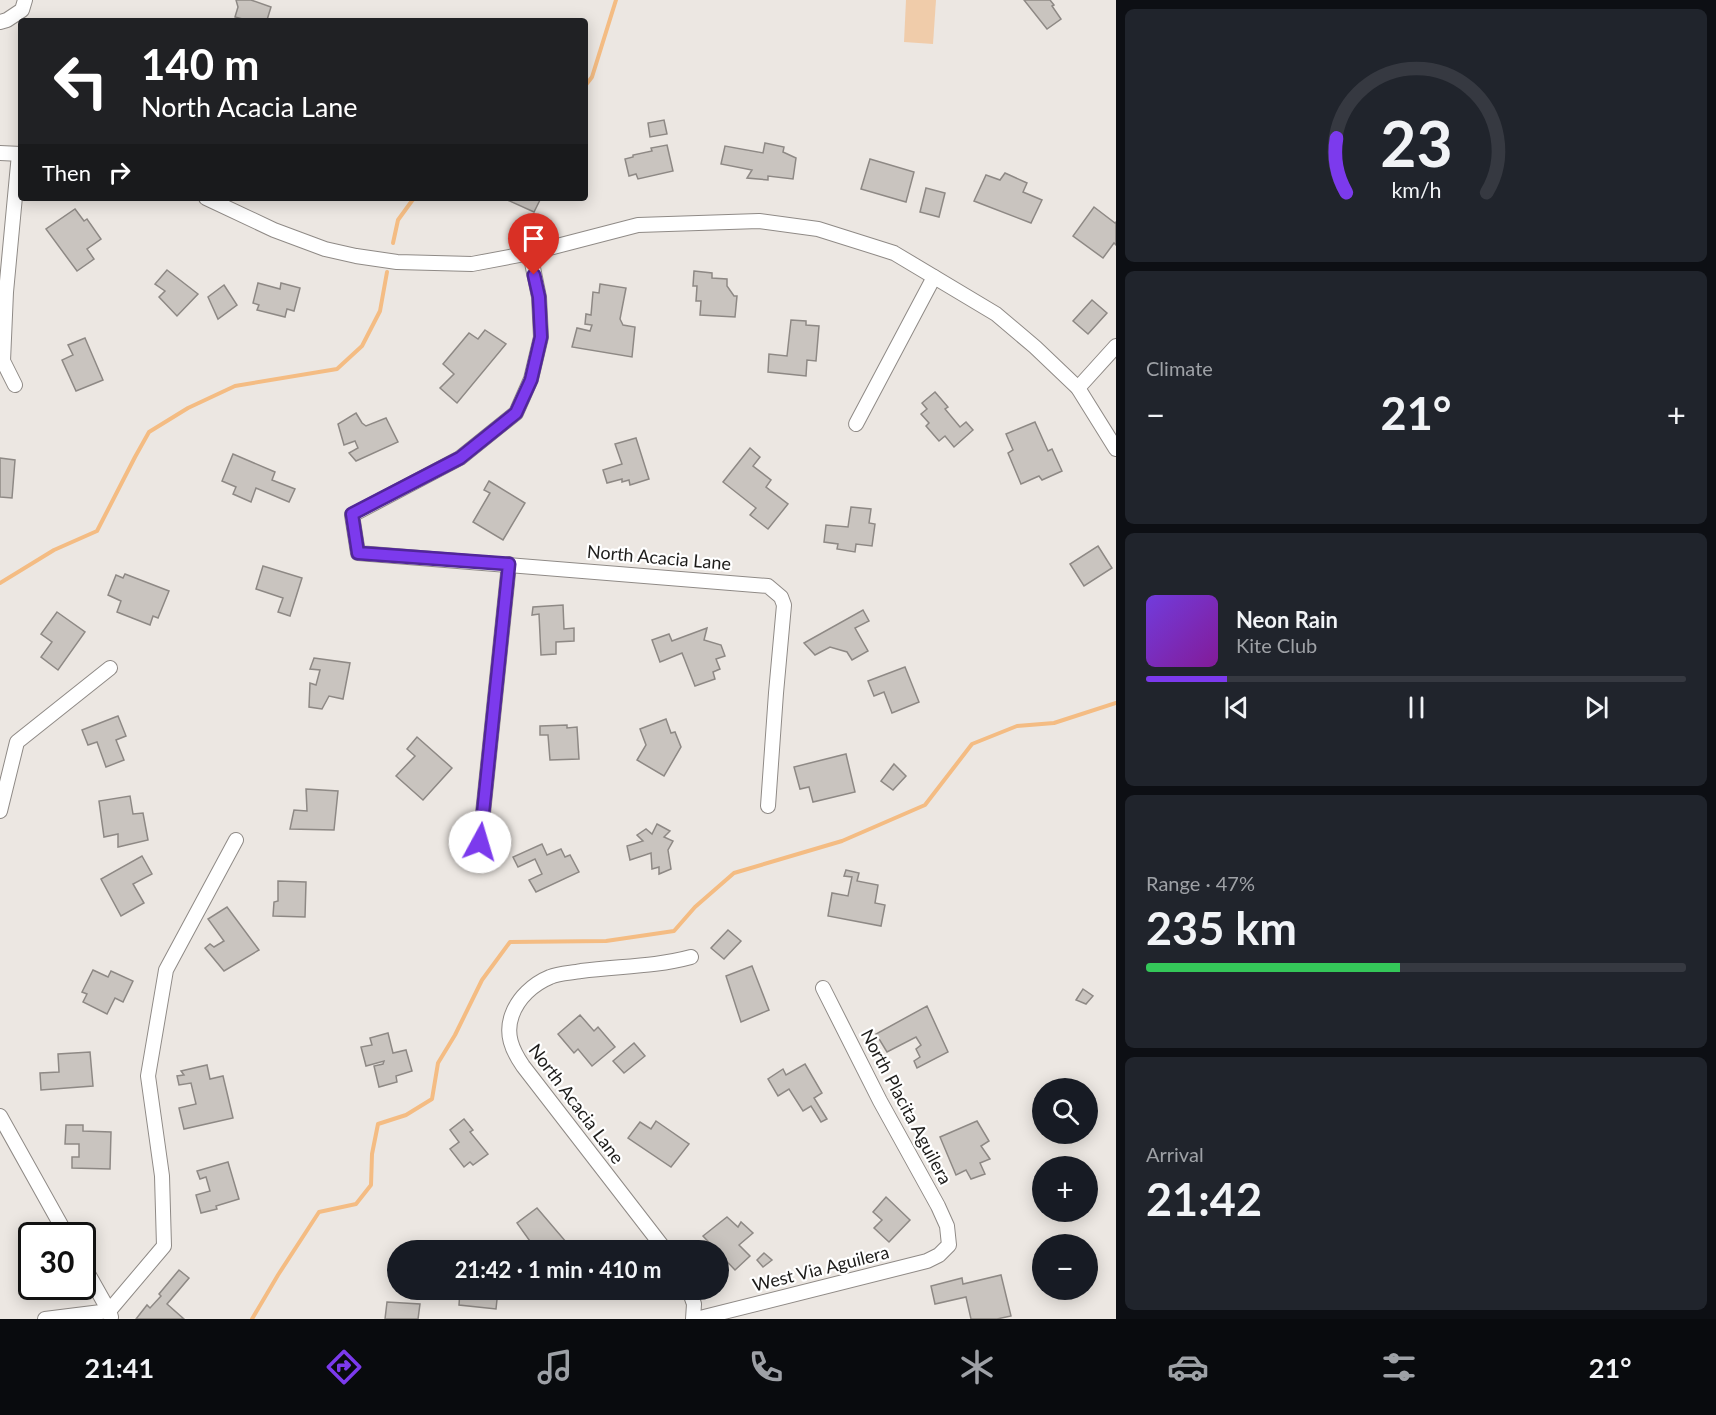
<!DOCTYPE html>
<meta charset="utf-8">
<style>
:root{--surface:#171b24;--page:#20242c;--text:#f1f3f6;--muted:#9ea1a6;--line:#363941;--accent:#7c3aed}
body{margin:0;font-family:Lato,sans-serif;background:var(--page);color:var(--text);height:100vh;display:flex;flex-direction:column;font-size:22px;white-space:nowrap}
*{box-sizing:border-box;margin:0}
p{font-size:20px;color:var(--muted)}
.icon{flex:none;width:33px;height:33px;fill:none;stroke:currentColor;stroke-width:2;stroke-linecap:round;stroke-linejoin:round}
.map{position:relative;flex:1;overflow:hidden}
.drawer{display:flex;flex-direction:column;gap:9px;padding:9px;background:#0d0f14;width:600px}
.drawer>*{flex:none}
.guide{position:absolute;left:18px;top:18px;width:570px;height:183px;border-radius:6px;box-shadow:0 3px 15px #0003;background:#202124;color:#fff;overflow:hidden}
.fabs{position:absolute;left:1032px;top:1078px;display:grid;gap:12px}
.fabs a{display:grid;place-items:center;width:66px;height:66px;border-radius:50%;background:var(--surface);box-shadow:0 3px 15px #0003;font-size:30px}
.speed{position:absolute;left:18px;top:1222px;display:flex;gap:12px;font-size:30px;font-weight:700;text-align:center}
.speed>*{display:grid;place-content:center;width:78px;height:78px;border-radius:50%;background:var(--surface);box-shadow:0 3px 15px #0003;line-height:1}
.speed .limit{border:3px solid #111;border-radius:9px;background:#fff;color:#111}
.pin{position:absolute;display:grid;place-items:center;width:51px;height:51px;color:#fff;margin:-62px -26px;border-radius:50% 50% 50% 0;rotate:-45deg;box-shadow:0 0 6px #0007}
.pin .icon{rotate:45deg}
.me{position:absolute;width:66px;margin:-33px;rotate:6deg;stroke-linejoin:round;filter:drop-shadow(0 0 4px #0008)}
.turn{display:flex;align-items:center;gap:21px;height:126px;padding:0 24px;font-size:27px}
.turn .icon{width:78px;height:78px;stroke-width:2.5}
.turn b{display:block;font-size:42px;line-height:51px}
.then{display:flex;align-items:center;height:57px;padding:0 24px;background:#0003;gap:12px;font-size:22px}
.big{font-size:45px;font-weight:700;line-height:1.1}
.drawer .card{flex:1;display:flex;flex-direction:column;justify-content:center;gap:9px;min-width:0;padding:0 21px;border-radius:9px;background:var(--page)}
.drawer .dial{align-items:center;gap:0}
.dial svg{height:156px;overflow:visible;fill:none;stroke:var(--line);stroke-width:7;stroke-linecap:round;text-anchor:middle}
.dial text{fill:var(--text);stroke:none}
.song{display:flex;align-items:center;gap:18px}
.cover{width:72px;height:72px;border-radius:9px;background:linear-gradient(135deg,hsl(260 70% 55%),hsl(290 70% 35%))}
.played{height:6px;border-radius:3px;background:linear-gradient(90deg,var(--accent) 15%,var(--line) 15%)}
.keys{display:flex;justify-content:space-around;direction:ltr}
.heat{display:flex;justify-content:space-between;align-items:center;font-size:33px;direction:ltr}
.charge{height:9px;border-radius:4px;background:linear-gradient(90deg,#34c759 47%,var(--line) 0)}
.trip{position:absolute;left:387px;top:1240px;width:342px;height:60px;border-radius:30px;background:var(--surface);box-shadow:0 3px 15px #0003;font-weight:700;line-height:60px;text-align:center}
.tabs{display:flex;height:96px;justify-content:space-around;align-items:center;background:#090b0e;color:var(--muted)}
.tabs .icon{width:42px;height:42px}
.tabs .current{color:var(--accent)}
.tabs b{font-size:27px;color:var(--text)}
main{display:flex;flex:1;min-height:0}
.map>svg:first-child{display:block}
.green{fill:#f0ccaa}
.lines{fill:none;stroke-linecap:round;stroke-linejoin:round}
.stream{stroke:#f4bc83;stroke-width:4}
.building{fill:#c9c4bf;stroke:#8e8985;stroke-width:1.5}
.street-casing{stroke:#8f8a86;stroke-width:16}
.street{stroke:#fff;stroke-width:14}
.route-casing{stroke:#51269a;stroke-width:15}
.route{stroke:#7c3aed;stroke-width:10}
.labels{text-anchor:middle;stroke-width:4.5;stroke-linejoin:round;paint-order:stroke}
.street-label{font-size:18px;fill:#1d1c1a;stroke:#fff}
</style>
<main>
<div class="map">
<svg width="1116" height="1319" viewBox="0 0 1116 1319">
<rect width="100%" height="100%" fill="#ece7e2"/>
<!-- green -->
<polygon class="green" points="906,0 936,0 933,44 904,42"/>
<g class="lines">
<!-- stream -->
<g class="stream">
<polyline points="585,86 592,77 616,0"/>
<polyline points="393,243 398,220 414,198"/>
<polyline points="0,583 54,550 97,531 135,457 149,432 188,408 235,386 337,369 362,346 380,311 387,272"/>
<polyline points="252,1319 278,1275 319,1212 356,1204 371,1185 372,1154 378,1124 406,1115 432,1099 438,1063 455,1035 482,980 510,942 606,941 674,931 695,907 734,873 842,841 925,805 972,744 1017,726 1054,723 1116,703"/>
</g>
</g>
<!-- building -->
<g class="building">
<polygon points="236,0 251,0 271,7 267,20 272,21 250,21 235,17 238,7"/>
<polygon points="1024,0 1050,0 1054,5 1052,6 1061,19 1047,29"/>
<polygon points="664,120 667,134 650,137 648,123"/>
<polygon points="765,143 784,147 783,152 796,158 793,179 768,176 768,180 747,178 752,170 721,164 725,146 763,153"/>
<polygon points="667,145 673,171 638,179 636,174 629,176 625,159 633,157 633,155 652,151 651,148"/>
<polygon points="870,159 914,172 906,202 861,189"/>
<polygon points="1005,173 1027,183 1023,192 1042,200 1031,223 974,201 986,175 1000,180"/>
<polygon points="926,188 945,193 939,217 920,212"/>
<polygon points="503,198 535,198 540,200 534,212"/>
<polygon points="1094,207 1115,223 1116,222 1116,245 1114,243 1103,258 1073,236"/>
<polygon points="75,209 84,221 87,219 101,239 87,249 94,259 77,271 46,229"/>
<polygon points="167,270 198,294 177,316 159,297 165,291 155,284"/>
<polygon points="694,271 712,273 712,278 727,279 727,286 734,296 737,296 735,317 700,315 701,301 696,301 697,286 693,286"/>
<polygon points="258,283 280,289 281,283 300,288 294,311 287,309 285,317 257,310 259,305 253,303"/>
<polygon points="600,284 626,288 620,319 623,325 635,327 632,357 572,347 577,328 590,331 592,325 585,324 586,314 591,315 593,292 599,293"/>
<polygon points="224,285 237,305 218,319 208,297"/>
<polygon points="1092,300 1107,313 1088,334 1073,321"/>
<polygon points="791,320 806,321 806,325 819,326 816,361 807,360 806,376 768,372 769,354 787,356"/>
<polygon points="485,330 506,344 457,403 440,388 454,374 443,364 469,333 478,339"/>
<polygon points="85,338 103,380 76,391 62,360 73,355 68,345"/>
<polygon points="935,392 948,407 945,409 960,427 966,422 973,430 954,447 945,436 939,441 926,426 929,423 921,414 927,409 922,403"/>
<polygon points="356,413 362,423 366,426 386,418 398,442 356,461 349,453 358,448 355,441 344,445 338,424"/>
<polygon points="1035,422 1048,451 1052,449 1062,471 1042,480 1039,476 1021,484 1008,453 1013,450 1006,434"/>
<polygon points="636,438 649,479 630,485 629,480 622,482 622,479 607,483 603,470 622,464 615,444"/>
<polygon points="750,448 760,457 753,466 771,480 766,487 788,504 768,529 750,515 756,508 723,482"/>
<polygon points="233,454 275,472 272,480 295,489 289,502 256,488 251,502 233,494 236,487 222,481"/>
<polygon points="0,458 15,460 12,498 0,497"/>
<polygon points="489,481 525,503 503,540 473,522 490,493 484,490"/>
<polygon points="851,507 871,509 869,523 875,524 872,546 856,544 855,552 837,549 838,544 824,542 826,525 848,527"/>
<polygon points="1098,546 1112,568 1084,586 1070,564"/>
<polygon points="263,566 302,578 290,616 278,612 283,598 256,589"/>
<polygon points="125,574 169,591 158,618 153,616 150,625 117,612 121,601 108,595 116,575 123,578"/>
<polygon points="563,605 564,629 574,628 574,641 556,642 556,654 541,655 539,614 532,615 533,607"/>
<polygon points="863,610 869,621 855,628 868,651 852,660 847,652 830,647 815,655 804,643"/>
<polygon points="57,612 85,632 58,670 41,657 52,642 41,634"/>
<polygon points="707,628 704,640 721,645 725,656 716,659 720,669 713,672 715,679 695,686 682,653 660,662 652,640 669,634 672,641"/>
<polygon points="314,658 350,663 343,699 329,696 322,709 309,707 310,683 316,685 320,670 310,669"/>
<polygon points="905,667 919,702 892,713 884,692 874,696 868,681"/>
<polygon points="118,716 126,736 116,740 124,760 106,767 97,742 88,745 82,730"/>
<polygon points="666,719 671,733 675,732 681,747 664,776 637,760 646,745 640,729"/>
<polygon points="567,725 567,728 577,727 579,759 550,760 548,735 540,735 540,726"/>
<polygon points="417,737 452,768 423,800 396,776 415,756 407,749"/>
<polygon points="846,754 855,792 813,802 809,787 800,789 794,767"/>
<polygon points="894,764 906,776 893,790 881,781"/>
<polygon points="306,789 338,791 334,830 290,829 294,810 307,811"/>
<polygon points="130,796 133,814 143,813 148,840 118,847 118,834 104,837 99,801"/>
<polygon points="657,824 670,831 664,837 673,841 668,850 671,869 659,874 659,867 652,869 651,853 630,860 627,846 643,841 637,835 646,829 652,834"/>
<polygon points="542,844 547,855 561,849 565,857 570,855 579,872 536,892 529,880 542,874 535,859 518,867 513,857"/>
<polygon points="142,856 152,874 133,884 144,903 121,916 101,879"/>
<polygon points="846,870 859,873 857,881 878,885 875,903 885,905 881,926 828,916 832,893 848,896 852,877 844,876"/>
<polygon points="278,881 306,882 305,917 273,916 274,902 278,901"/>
<polygon points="227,907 259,950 224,971 205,948 210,944 214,947 224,941 208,919"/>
<polygon points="728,930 741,941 724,959 711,948"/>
<polygon points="752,966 769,1010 741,1022 726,976"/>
<polygon points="93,970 108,977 111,971 133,981 123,1002 115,998 107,1014 83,1002 87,994 82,992"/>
<polygon points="1083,989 1093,996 1086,1004 1076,1000"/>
<polygon points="927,1006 948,1052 917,1068 914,1061 920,1057 916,1049 921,1045 916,1037 887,1052 876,1034"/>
<polygon points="580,1015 594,1031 598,1027 615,1047 592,1066 578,1049 574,1053 558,1034"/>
<polygon points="388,1033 393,1053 406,1050 412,1071 396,1076 397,1082 379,1087 374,1066 383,1064 384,1061 366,1066 361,1047 372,1045 370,1038"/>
<polygon points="634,1043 645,1056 624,1073 613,1061"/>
<polygon points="90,1052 93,1086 41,1090 40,1073 59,1072 58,1054"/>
<polygon points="805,1064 822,1093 814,1098 827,1119 821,1122 811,1106 803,1111 789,1089 778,1096 768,1079 783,1069 786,1075"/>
<polygon points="207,1065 210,1079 223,1076 233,1118 184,1129 179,1108 196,1104 191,1083 179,1085 177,1076 184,1075 181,1071"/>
<polygon points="464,1119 473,1130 470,1132 488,1154 473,1165 470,1162 464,1167 450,1149 459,1142 450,1130"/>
<polygon points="656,1121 689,1144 671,1167 628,1138 640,1122 651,1129"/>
<polygon points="977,1121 989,1141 981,1146 990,1159 980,1163 985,1174 971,1179 966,1170 956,1175 940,1137"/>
<polygon points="66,1125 83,1125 83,1131 111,1132 110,1169 72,1168 72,1157 79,1157 79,1144 65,1144"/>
<polygon points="228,1162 239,1199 216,1206 217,1209 201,1213 196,1195 210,1191 206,1177 200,1179 197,1171"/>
<polygon points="886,1197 910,1220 889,1242 874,1228 882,1220 873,1212"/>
<polygon points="537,1208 567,1243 556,1251 537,1251 517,1223"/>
<polygon points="727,1217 738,1227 741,1222 753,1233 739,1245 750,1256 735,1270 703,1236"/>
<polygon points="764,1253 772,1260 763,1267 757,1260"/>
<polygon points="179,1270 189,1278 167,1304 184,1319 136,1319 147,1305 150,1308 161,1296 159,1294"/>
<polygon points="1001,1275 1011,1316 997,1319 971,1319 966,1297 935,1304 931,1286 962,1278 963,1284"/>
<polygon points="460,1290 498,1290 496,1309 459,1305"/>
<polygon points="387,1302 420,1304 418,1319 385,1319"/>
</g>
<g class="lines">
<!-- street casing -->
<g class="street-casing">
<g id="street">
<polyline points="0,22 7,20 22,10 25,0"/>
<polyline points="0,153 21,154"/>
<polyline points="206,198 274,230 325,249 356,256 397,262 472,264 530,253 638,225 759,221 818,229 894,253 996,314 1035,347 1078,388 1116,449"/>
<polyline points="530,253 539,297 541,337 531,379 516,413 460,458 352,515 358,553 768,586 781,597 784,605 776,693 768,806"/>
<polyline points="15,385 3,361 6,292 19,154"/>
<polyline points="1078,388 1116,346"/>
<polyline points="856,424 934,277"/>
<polyline points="0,811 17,742 110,668"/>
<polyline points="480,842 509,564"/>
<polyline points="0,1116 67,1236"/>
<path d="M666 1251 523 1066C512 1050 505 1034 512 1015 518 998 533 984 550 977 559 973 571 973 581 971 619 966 654 967 691 957"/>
<polyline points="82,1263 109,1311 111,1317"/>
<polyline points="689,1290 694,1304 693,1319"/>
<polyline points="45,1319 109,1311 164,1246 162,1176 148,1076 166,970 236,840"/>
<polyline points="696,1319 927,1261 939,1255 949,1245 947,1226 938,1206 880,1101 823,988"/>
</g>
</g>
<!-- street -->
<use href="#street" class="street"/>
</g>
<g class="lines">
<!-- route casing -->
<g class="route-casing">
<polyline id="route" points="480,842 509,564 358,553 352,514 460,458 516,413 531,380 541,337 539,297 534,275"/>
</g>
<!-- route -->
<use href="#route" class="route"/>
</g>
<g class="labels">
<!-- street labels -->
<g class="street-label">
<text transform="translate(659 558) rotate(5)" y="6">North Acacia Lane</text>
<text transform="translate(576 1104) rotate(53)" y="6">North Acacia Lane</text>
<text transform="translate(906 1107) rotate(62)" y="6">North Placita Aguilera</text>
<text transform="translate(821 1269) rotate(-14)" y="6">West Via Aguilera</text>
</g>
</g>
</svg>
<div class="fabs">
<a><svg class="icon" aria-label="search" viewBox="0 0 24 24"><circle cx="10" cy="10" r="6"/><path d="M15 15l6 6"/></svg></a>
<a>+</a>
<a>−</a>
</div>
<div class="speed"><div class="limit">30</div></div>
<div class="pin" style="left:534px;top:275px;background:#d93025"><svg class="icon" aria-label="arrive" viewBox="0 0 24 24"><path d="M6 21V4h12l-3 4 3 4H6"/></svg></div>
<svg class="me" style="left:480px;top:842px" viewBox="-20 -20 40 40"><circle r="19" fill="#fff"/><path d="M0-13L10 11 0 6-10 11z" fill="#7c3aed"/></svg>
<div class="trip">21:42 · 1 min · 410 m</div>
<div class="guide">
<div class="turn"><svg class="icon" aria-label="left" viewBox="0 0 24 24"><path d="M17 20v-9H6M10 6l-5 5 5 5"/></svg><div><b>140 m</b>North Acacia Lane</div></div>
<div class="then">Then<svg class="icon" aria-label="right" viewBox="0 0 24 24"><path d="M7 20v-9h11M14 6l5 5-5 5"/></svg></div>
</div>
</div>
<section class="drawer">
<div class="card dial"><svg viewBox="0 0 100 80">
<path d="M14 69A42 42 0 1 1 86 69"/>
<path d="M14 69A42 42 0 0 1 9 41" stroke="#7c3aed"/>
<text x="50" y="56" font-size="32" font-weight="700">23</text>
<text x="50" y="72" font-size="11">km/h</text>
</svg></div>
<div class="card"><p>Climate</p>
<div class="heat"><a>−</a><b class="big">21°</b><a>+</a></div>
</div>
<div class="card">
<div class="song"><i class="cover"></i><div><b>Neon Rain</b><p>Kite Club</p></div></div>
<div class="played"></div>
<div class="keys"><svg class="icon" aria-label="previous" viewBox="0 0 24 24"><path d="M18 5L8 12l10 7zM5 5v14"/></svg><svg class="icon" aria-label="pause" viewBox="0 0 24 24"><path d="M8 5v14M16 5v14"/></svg><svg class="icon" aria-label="next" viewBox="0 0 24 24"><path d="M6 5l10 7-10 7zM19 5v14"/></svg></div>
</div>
<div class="card"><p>Range · 47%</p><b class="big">235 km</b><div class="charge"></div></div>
<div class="card"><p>Arrival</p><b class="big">21:42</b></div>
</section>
</main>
<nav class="tabs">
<b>21:41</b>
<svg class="icon current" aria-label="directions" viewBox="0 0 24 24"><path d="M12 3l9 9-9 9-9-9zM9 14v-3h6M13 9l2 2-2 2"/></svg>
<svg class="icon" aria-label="music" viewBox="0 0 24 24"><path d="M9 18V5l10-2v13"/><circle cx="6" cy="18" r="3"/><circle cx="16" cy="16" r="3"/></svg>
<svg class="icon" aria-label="phone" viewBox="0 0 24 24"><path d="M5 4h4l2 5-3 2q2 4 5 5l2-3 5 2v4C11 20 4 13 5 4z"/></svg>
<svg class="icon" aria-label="climate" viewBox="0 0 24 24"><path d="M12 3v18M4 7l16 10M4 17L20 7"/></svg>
<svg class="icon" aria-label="car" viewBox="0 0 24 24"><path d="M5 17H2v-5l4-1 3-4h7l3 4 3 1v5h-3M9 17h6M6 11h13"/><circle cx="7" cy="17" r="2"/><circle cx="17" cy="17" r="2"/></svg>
<svg class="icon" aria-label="filters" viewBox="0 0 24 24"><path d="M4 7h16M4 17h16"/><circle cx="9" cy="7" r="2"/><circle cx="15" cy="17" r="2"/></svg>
<b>21°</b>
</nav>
